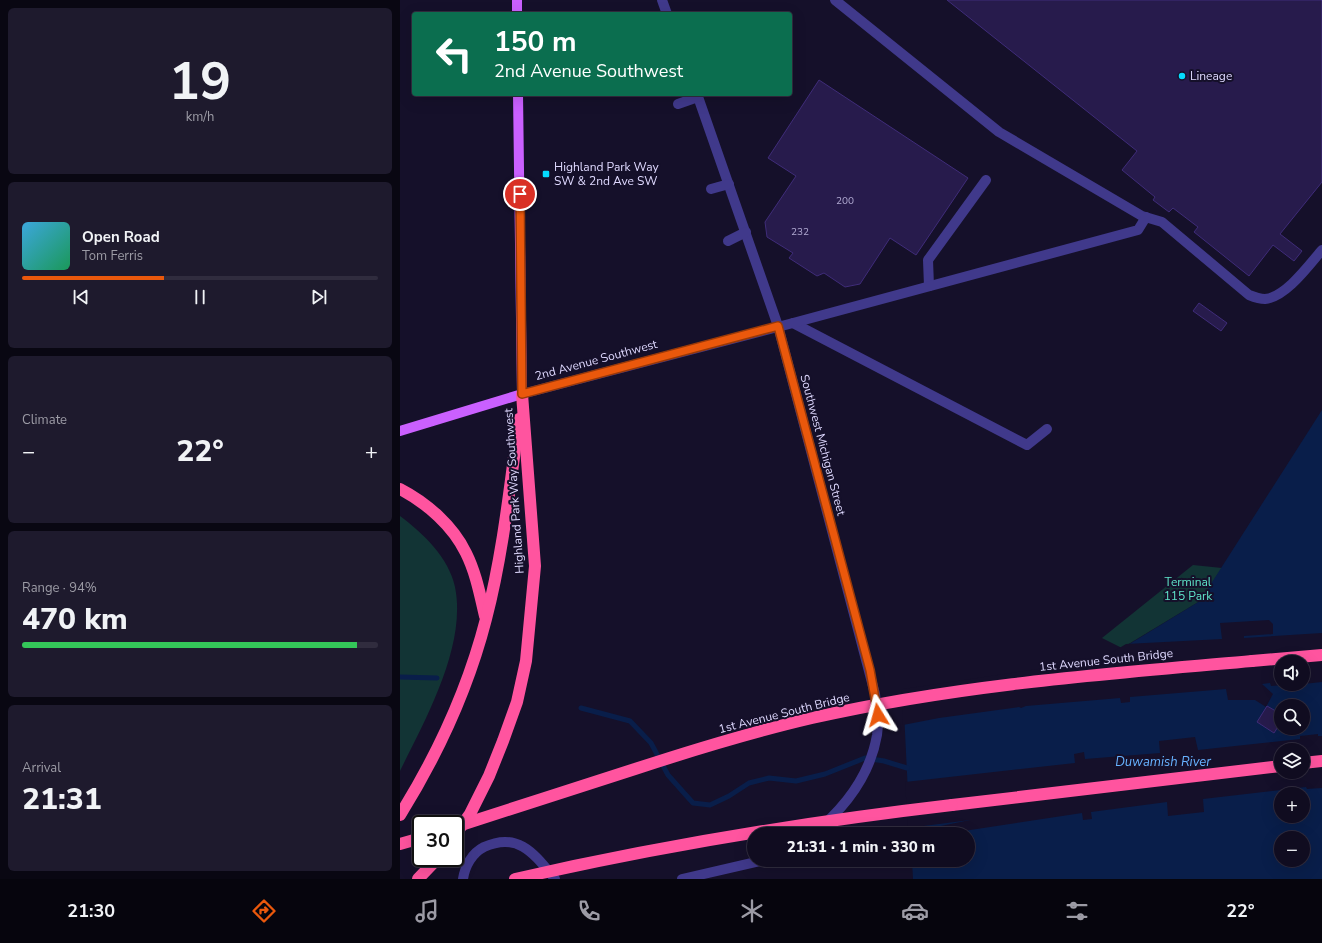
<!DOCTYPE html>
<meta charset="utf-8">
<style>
:root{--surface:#100c20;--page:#1e1a2d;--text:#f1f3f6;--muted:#9c9ba5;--line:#302c3e;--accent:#ea580c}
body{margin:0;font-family:"Nunito Sans",sans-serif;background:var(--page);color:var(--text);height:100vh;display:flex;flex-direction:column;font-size:15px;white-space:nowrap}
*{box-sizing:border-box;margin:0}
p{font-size:13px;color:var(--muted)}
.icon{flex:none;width:22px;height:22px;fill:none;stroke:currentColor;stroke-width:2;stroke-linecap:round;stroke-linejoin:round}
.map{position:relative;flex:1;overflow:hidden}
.drawer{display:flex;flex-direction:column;gap:8px;padding:8px;background:#090712;width:400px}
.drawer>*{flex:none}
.hud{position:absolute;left:12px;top:12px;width:380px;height:84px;border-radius:4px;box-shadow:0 4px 16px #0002,0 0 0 1px var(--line);background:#0b6e4f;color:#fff;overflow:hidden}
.fabs{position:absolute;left:874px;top:655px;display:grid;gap:8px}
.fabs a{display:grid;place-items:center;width:36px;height:36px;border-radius:50%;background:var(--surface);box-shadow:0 4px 16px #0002,0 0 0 1px var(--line);font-size:20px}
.speed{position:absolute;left:12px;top:815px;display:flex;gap:8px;font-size:20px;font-weight:700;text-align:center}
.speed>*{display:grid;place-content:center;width:52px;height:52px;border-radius:50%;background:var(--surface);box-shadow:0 4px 16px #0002,0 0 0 1px var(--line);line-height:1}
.speed .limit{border:2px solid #111;border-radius:6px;background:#fff;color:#111}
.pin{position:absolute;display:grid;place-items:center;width:34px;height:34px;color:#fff;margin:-17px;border:2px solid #fff;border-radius:50%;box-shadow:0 1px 4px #0007}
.me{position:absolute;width:44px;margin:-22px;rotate:352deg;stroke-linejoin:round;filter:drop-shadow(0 0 3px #0008)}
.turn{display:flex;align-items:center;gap:14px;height:84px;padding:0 16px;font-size:18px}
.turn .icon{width:52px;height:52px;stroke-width:2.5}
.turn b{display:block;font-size:28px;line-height:34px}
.big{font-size:30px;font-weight:800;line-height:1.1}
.drawer .widget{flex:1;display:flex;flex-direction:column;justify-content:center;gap:6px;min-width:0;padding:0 14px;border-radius:6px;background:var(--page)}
.drawer .dial{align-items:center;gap:0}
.dial b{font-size:52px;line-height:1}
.song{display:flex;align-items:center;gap:12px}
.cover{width:48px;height:48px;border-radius:6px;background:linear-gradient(135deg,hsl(200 70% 55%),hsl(150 70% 35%))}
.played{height:4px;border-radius:2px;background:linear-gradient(90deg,var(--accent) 40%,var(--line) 40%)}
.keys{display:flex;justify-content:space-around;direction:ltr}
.heat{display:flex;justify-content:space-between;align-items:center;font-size:22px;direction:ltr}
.charge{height:6px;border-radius:3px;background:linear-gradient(90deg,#34c759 94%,var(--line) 0)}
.trip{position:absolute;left:347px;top:827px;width:228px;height:40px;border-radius:20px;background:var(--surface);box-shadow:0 4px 16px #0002,0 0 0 1px var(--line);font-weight:800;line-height:40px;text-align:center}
.dock{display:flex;height:64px;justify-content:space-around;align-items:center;background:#06050d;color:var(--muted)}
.dock .icon{width:28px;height:28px}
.dock .on{color:var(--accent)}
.dock b{font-size:18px;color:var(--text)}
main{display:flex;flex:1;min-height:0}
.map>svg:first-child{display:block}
.green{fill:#123435}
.water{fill:#091e4a;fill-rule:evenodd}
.pier{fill:#15102a;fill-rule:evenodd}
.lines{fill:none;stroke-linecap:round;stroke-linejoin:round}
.stream{stroke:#091e4a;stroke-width:5}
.building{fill:#271b4c;stroke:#3f2c79}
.minor{stroke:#40398b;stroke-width:10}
.major{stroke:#ca60ff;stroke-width:10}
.highway{stroke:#ff549f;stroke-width:12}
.highway-bridge{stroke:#ff549f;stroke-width:12}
.route-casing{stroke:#983908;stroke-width:10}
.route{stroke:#ea580c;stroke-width:7}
.poi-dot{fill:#05dbff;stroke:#15102a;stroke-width:1.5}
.labels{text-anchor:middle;stroke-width:4;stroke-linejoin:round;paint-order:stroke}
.number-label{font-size:10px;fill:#b1aad2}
.poi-label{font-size:12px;fill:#dfd9ff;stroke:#15102a;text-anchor:start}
.street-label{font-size:12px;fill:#dfd9ff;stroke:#15102a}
.park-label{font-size:12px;fill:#5fe5c9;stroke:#15102a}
.water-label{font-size:13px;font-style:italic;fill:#67b2ff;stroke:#15102a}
</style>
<main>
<section class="drawer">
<div class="widget dial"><b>19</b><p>km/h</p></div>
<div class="widget">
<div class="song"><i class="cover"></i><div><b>Open Road</b><p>Tom Ferris</p></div></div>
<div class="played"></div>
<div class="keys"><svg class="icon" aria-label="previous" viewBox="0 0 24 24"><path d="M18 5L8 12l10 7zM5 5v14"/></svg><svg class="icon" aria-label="pause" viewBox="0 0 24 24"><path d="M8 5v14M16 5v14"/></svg><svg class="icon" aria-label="next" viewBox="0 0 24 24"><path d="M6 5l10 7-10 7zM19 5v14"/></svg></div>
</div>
<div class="widget"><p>Climate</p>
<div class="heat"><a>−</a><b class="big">22°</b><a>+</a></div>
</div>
<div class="widget"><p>Range · 94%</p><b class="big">470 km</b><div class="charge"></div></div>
<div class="widget"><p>Arrival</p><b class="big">21:31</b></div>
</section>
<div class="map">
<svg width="922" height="879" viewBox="0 0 922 879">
<rect width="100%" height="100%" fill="#15102a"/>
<!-- green -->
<g class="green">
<path d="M0 516C23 533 49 558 55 587 67 646 25 720 0 771Z"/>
<polygon points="793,565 822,568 800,601 722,648 702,638"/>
</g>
<!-- water -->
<path class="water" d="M922 410V879H513L512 860H568V834H510L503 691 700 662 800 601ZM881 662H903V684H881ZM881 706H903V728H881ZM881 750H903V772H881ZM881 794H903V816H881ZM881 838H903V860H881Z"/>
<!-- pier -->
<g class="pier">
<polygon points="869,620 873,624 873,634 844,636 844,638 922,633 922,682 903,684 903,662 881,662 881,684 898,684 871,686 870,683 862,684 873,694 866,707 855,700 828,700 826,689 730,697 730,702 721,703 720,698 626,706 621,708 619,707 539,718 503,725 501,691 503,689 699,660 726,644 822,639 820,623"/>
<path d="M918 734V736H922V788L907 789 906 787 803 799 804 812 768 816 767 802 691 812 692 819 683 820 682 813 544 834H518L536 827 570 820 508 828 505 782 675 763 674 754 684 752 685 759 760 753 759 741 795 737 798 750 900 739V736ZM881 750H903V772H881Z"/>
</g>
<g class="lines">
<!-- stream -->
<g class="stream">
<polyline points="0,677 37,678"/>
<polyline points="181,708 230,721 251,743 268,775 293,803 310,805 329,796 349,783 369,778 396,781 425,774 465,758 484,761 507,768"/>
</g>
</g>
<!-- building -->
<g class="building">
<polygon points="547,0 921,0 922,1 922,182 880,234 902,251 894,261 873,245 849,276 794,232 798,227 773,208 769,212 753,200 755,197 722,170 737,151"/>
<polygon points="419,80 568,178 516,255 490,238 460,284 445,287 424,273 417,276 389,258 393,253 367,237 365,222 396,176 368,158"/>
<polygon points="799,303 827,323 821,331 793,311"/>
<polygon points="867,706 881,714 881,722 874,733 857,722"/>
</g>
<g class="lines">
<!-- minor -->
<g class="minor">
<polyline points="262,0 267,14"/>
<path d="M435 0 599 132 742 216 762 222 849 295C854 297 860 299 865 299 886 297 909 265 922 250"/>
<path d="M297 94 378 326 475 694C477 708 479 721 477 735 470 776 445 808 413 834"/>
<polyline points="278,104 298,97"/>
<polyline points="311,189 329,184"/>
<polyline points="328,241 346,232"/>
<polyline points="529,286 528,260 586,180"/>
<polyline points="393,323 627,445 647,429"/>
<polyline points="122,394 393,323 738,230 746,217"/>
<path d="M63 879C65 866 72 853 84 847 119 831 135 855 155 879"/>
<polyline points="282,879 364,860"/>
</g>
<!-- major -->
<g class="major">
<polyline points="117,0 117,14"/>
<polyline points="0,431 122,394 118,94"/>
</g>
<!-- highway -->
<g class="highway">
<path d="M0 489C27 503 53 526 66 553 76 573 80 595 85 616"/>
<polyline points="852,661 922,655"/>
<polyline points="903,763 922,761"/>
<polyline points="552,805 881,766"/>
<path d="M0 815C38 754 68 689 86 619 103 554 110 485 119 419"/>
<polyline points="55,835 70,814 89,776 103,741 117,702 126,661 135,566 122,394"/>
<polyline points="0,844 21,838"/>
<polyline points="18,879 38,858"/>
</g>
<!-- highway-bridge -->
<g class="highway-bridge">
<path d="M55 827C115 808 175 788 235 769 293 750 352 732 412 718 557 685 705 674 852 661"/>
<path d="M115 879C260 846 406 822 552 805"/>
</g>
</g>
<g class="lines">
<!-- route casing -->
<g class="route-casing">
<polyline id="route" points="120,194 122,394 378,326 470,670 478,715"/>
</g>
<!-- route -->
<use href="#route" class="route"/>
</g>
<!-- markers -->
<g class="poi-dot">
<circle cx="782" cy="76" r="4"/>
<rect x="142" y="170" width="8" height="8" rx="2"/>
</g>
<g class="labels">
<!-- number labels -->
<g class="number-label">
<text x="445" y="204">200</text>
<text x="400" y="235">232</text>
</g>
<!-- poi labels -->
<g class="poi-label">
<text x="790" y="80">Lineage</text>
<text x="154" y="171">Highland Park Way<tspan x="154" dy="14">SW &amp; 2nd Ave SW</tspan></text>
</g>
<!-- street labels -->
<g class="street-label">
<text transform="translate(196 360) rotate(-15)" y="4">2nd Avenue Southwest</text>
<text transform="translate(423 445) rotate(75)" y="4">Southwest Michigan Street</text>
<text transform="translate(114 491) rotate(-94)" y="4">Highland Park Way Southwest</text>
<text transform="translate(706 660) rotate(-6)" y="4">1st Avenue South Bridge</text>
<text transform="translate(384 713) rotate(-14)" y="4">1st Avenue South Bridge</text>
</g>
<!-- park labels -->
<g class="park-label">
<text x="788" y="586">Terminal<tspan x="788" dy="14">115 Park</tspan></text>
</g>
<!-- water labels -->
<g class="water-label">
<text x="763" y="766">Duwamish River</text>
</g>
</g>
</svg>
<div class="fabs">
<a><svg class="icon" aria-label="sound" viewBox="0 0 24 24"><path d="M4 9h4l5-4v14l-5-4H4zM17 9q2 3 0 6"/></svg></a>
<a><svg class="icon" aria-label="search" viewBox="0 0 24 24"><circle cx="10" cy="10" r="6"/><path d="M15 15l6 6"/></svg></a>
<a><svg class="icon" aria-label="layers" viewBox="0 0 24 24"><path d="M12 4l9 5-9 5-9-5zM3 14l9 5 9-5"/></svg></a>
<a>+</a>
<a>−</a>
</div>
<div class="speed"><div class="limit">30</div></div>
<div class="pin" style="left:120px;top:194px;background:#d93025"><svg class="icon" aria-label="arrive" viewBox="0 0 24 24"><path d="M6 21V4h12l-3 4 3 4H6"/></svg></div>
<svg class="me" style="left:478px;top:715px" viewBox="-20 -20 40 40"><path d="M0-17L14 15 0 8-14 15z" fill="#ea580c" stroke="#fff" stroke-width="4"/></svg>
<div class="trip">21:31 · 1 min · 330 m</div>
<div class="hud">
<div class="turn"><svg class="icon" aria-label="left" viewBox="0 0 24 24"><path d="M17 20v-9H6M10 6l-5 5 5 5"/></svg><div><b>150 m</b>2nd Avenue Southwest</div></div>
</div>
</div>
</main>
<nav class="dock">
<b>21:30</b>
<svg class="icon on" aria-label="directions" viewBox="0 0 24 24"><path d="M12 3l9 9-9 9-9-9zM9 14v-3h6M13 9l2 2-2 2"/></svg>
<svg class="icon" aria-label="music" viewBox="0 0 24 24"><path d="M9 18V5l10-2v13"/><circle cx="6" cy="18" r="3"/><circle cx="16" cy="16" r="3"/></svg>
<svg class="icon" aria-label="phone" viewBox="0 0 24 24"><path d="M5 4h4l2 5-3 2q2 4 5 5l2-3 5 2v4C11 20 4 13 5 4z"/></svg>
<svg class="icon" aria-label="climate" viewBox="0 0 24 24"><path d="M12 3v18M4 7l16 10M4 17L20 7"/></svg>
<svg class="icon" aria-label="car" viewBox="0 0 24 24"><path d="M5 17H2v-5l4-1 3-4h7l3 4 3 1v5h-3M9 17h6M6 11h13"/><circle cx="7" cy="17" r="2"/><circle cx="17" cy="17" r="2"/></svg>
<svg class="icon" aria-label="filters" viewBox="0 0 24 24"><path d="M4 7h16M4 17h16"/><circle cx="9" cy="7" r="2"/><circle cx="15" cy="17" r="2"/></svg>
<b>22°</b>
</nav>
